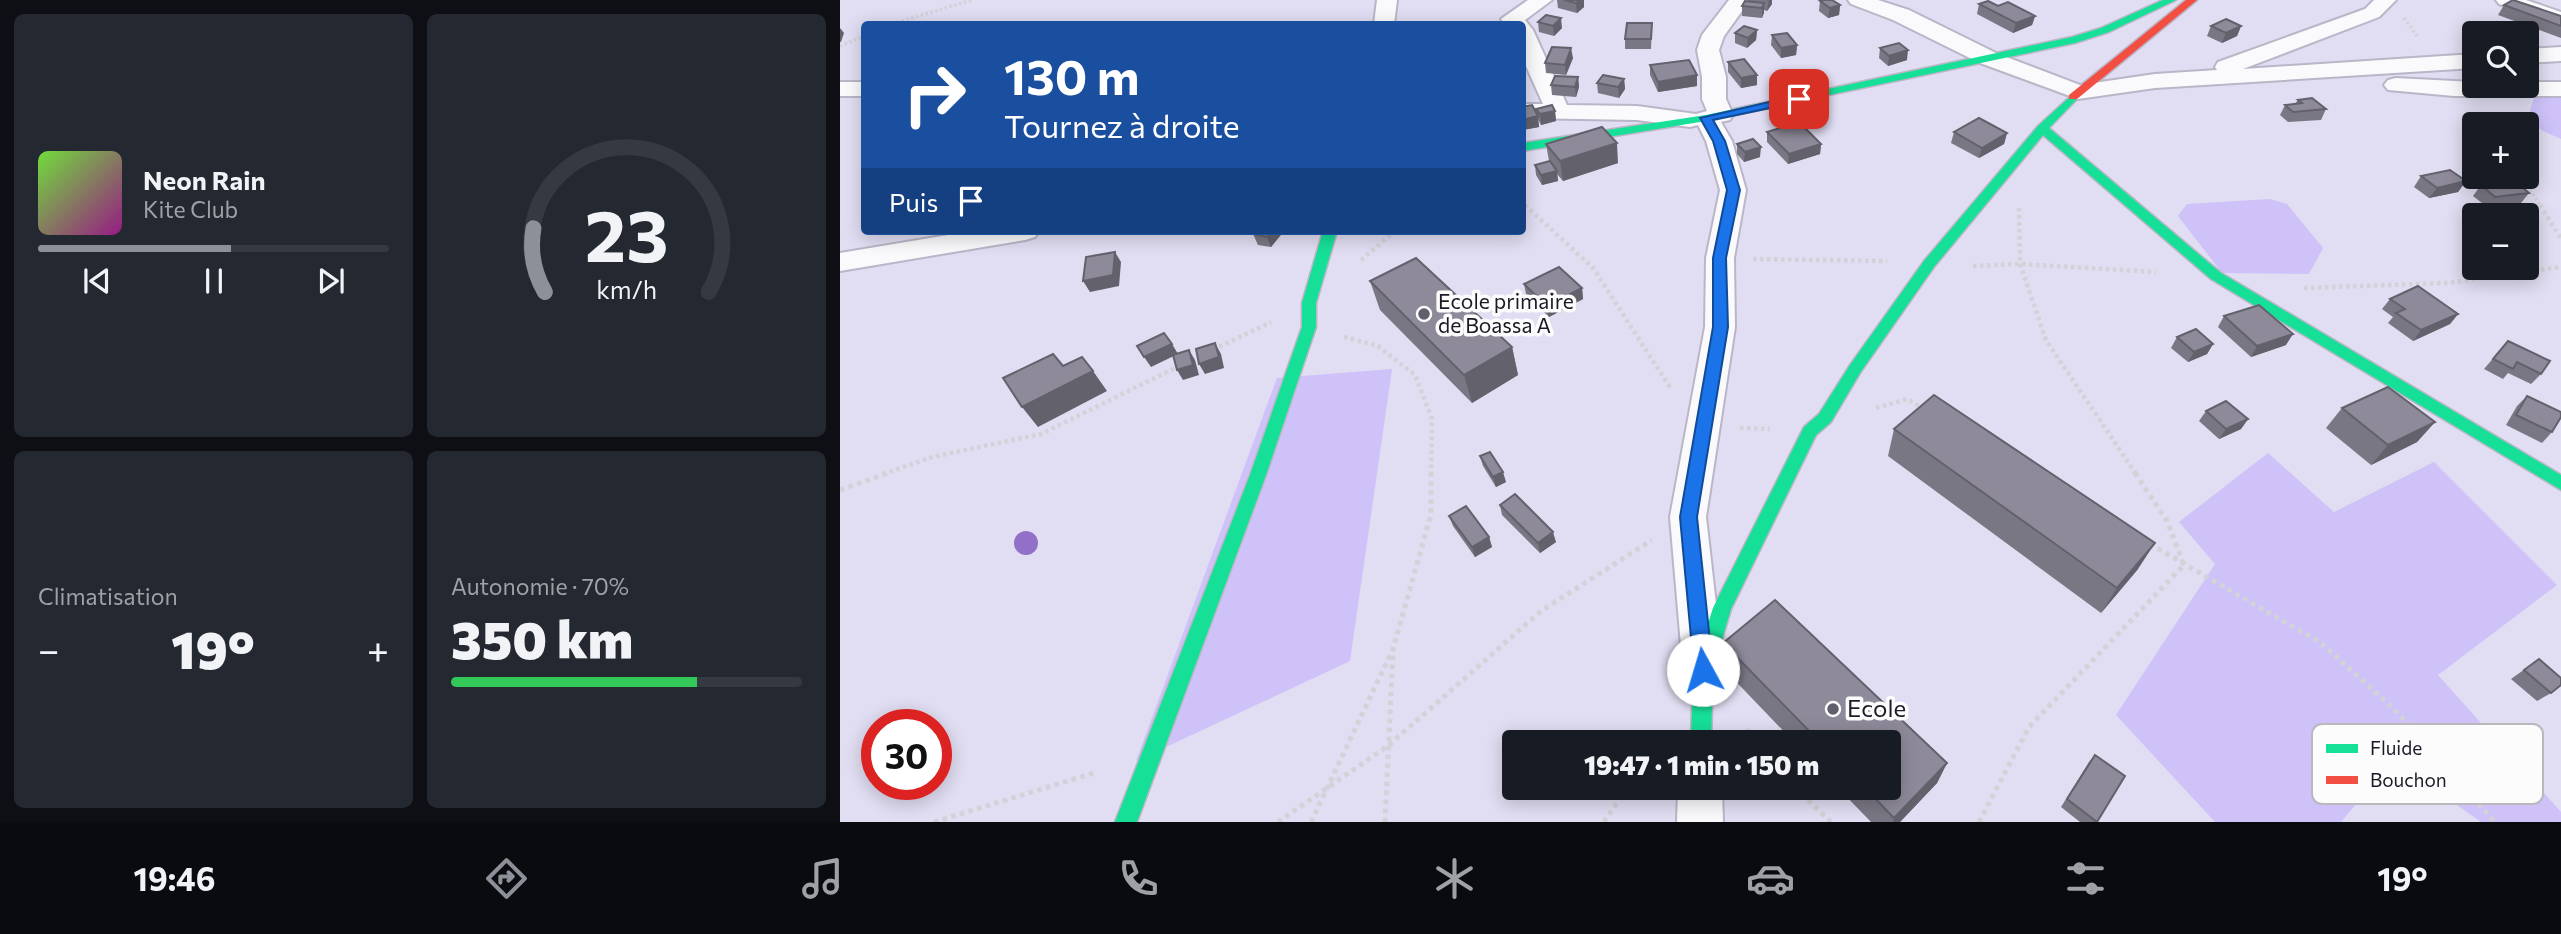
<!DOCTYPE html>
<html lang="fr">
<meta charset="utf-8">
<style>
:root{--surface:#171b24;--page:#242831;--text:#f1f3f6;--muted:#9ea1a6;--line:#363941;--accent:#8c9099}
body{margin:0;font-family:Commissioner,sans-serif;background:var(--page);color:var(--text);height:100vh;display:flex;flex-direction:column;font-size:26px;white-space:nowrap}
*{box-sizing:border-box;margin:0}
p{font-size:23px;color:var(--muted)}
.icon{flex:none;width:38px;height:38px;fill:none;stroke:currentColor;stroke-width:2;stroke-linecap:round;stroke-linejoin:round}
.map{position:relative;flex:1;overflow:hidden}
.drawer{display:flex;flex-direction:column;gap:14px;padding:14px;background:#0d0f14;width:840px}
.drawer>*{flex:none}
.guide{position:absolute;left:21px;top:21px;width:665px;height:214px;border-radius:7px;box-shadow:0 4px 18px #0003;background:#1a4fa0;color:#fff;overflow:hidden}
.controls{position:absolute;left:1622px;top:21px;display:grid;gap:14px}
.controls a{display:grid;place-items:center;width:77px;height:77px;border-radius:7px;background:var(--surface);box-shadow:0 4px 18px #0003;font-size:35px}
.speed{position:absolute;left:21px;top:709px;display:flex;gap:14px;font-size:35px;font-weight:700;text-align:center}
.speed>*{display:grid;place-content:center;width:91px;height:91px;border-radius:50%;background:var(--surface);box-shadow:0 4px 18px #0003;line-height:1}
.speed .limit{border:10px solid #d22;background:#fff;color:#111}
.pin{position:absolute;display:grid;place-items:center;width:60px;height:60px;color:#fff;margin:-30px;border-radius:14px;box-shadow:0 4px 10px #0006}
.me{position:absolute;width:77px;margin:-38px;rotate:354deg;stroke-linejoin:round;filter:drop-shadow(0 0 5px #0008)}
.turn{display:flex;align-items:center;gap:24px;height:147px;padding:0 28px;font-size:32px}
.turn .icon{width:91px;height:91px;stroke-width:2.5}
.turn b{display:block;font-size:49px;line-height:60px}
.then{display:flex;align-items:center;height:66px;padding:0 28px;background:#0003;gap:14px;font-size:26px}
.big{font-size:52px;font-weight:800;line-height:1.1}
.drawer .card{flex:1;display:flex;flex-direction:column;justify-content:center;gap:10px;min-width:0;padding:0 24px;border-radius:10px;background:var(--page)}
.drawer .dial{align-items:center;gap:0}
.dial svg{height:182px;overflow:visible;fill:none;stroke:var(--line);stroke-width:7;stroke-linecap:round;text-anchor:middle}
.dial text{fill:var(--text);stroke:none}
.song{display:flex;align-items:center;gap:21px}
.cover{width:84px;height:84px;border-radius:10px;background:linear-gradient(135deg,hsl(100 70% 55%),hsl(310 70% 35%))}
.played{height:7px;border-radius:4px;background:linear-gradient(90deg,var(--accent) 55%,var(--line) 55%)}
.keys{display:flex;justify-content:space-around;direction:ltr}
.heat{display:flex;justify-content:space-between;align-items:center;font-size:38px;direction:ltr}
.charge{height:10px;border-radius:5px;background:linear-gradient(90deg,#34c759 70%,var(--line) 0)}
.drawer .tiles{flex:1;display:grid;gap:14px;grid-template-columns:repeat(2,1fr)}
.trip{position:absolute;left:662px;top:730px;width:399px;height:70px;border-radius:7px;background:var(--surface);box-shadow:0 4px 18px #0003;font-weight:800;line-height:70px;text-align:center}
.tab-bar{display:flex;height:112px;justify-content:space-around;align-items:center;background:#090b0e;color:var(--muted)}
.tab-bar .icon{width:49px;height:49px}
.tab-bar .on{color:var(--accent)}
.tab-bar b{font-size:32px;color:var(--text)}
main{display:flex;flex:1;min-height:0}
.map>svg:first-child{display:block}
.green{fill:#cec2f9}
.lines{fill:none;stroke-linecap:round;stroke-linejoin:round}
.street-casing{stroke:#bab6c7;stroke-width:4}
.fast-casing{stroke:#bab6c7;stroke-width:3}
.jam-casing{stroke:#bab6c7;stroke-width:3}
.path-far2{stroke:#d3d2d8;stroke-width:3.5;stroke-dasharray:2.5 2.5;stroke-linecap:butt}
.path-far1{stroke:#d3d2d8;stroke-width:4.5;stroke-dasharray:3.5 3.5;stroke-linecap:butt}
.path{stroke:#d3d2d8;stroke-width:5;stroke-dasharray:4.5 4.5;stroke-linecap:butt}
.street{fill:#fafafd;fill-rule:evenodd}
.fast{fill:#16e098;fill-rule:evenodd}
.jam{fill:#f24e42;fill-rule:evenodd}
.tree{fill:#9270c7}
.wall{fill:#7a7784}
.shaded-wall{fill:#63616c}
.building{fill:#8e8a9a;stroke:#63616c;stroke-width:2}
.route{fill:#1a73e8;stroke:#114b97;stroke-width:2}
.poi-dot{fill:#615e6d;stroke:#fcfcfc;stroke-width:2.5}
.labels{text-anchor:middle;stroke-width:7;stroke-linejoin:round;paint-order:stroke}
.poi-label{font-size:21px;fill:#1c1926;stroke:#fcfcfc;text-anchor:start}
.near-poi-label{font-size:24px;fill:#1c1926;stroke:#fcfcfc;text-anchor:start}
.key{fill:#fcfcfc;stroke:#b9b8bc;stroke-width:2}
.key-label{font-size:19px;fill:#1c1926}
</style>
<main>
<section class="drawer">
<div class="tiles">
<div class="card">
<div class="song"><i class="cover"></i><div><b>Neon Rain</b><p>Kite Club</p></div></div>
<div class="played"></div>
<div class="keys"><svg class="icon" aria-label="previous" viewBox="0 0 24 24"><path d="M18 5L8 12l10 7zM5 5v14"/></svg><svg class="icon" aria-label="pause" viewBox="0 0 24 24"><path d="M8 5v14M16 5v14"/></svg><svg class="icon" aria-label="next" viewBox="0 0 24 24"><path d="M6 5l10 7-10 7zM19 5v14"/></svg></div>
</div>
<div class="card dial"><svg viewBox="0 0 100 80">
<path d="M14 69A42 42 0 1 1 86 69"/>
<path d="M14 69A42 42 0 0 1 9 41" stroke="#8c9099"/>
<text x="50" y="56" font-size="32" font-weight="700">23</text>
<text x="50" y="72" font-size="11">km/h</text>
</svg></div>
<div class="card"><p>Climatisation</p>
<div class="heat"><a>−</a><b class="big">19°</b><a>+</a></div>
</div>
<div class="card"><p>Autonomie · 70%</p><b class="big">350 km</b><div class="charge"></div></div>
</div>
</section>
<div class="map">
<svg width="1721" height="822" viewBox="0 0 1721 822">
<rect width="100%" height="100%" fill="#e1ddf2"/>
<!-- green -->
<g class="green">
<polygon points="1721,96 1721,139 1701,130 1688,117 1694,98"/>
<polygon points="1430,199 1447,204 1483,248 1469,274 1382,273 1338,216 1347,204"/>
<polygon points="552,369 510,661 296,761 437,378"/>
<polygon points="1428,453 1494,512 1594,462 1717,585 1598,675 1721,812 1721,822 1641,822 1553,760 1501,822 1375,822 1276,715 1375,564 1339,522"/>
</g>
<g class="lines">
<!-- street casing -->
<g class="street-casing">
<g id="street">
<polygon points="537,0 557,0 554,24 534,24"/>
<polygon points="688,0 712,0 685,20 693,30 727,105 797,106 856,114 867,111 862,99 862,77 857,50 862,35 889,0 910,0 884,36 879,50 886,77 886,99 893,115 890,120 881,122 892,141 906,190 894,258 895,327 866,517 882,657 876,670 862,676 848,670 842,657 830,517 865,327 866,258 880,190 866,141 858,125 850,127 797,120 682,118 682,104 703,104 682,57 682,24 665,24 661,19"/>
<polygon points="1008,0 1038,0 1069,10 1156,53 1240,85 1315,74 1377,70 1375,67 1378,62 1525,9 1534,0 1556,0 1539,17 1403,69 1634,54 1634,68 1315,88 1238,99 1140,63 1053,20 1011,4"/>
<polygon points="1656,0 1686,0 1721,12 1721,25 1659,4"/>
<polygon points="1721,47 1721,61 1687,63 1687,49"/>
<polygon points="1556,78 1634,82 1634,86 1687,86 1687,82 1721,82 1721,96 1614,96 1548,90 1544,85 1548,80"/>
<rect x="0" y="82" width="24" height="14"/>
<polygon points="132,231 199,231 195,237 185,240 0,271 0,253"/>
<polygon points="838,788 882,788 883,822 837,822"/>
</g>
</g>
<!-- fast casing -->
<g class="fast-casing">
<g id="fast">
<polygon points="1323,0 1336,0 1269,32 1235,43 866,121 682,151 682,143 866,115 1232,37 1261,28"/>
<polygon points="1233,94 1237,95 1237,99 1209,128 1381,273 1721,475 1721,490 1371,279 1203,135 1094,267 1020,373 991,422 976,435 891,609 873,670 871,742 851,742 853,670 873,608 964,427 979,414 1010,365 1084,261 1198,126"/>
<polygon points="483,231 497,231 476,303 476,327 426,475 297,822 275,822 410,475 462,327 462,303"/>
</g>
</g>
<!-- jam casing -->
<g class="jam-casing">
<polygon id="jam" points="1346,0 1357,0 1237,99 1229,99 1229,95"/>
</g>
<!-- path-far2 -->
<g class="path-far2">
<polyline points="1564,18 1577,36"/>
<polyline points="52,24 132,0"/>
<polyline points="0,46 24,36"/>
<polyline points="1682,177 1701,207"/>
<polyline points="682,202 687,207"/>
</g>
<!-- path-far1 -->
<g class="path-far1">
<polyline points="685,205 754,269 831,389"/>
<polyline points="1700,205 1721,239"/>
<polyline points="1179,208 1180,264 1206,340 1296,474"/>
<polyline points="913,259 1047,261"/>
<polyline points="521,260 555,231"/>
<polyline points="1133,266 1180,264 1316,272"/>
<polyline points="1464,288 1607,283 1721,267"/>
<polyline points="504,337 538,346 575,375 592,419 591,474"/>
<polyline points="373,350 431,322"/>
<polyline points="1036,408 1067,399 1083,408"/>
<polyline points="900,428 930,429"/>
<polyline points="43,474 92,457 201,434 339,366"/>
</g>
<!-- path -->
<g class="path">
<polyline points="0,490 48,473"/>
<polyline points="1310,544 1481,643 1553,708 1655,822"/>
<polyline points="907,729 917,742"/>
<polyline points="955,788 991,822"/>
<polyline points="94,822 257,772"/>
<polyline points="438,822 549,745 701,611 812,540"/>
<polyline points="471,822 553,649 591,514 591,473"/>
<polyline points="545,822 553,652"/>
<polyline points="764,822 787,788"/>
<polyline points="1139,822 1189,727 1344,565 1327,521 1295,473"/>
</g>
<!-- street -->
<use href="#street" class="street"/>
<!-- fast -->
<use href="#fast" class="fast"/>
<!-- jam -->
<use href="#jam" class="jam"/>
</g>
<!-- trees -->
<circle class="tree" cx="186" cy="543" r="12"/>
<!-- wall -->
<g class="wall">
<polygon points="717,0 744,0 744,7 737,13 718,8"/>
<polygon points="908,0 932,0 932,4 927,11 924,10 922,18 902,16 902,6"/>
<polygon points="980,1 1000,5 999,15 988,18 979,11"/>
<polygon points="1139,4 1158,6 1195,16 1192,25 1173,33 1137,14"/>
<polygon points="1664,5 1721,16 1721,38 1658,15"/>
<polygon points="698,22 722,28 714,36 699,32"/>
<polygon points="812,23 811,49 785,49 785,39"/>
<polygon points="1371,26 1401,26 1397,36 1382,43 1367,36"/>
<polygon points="917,30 916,40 907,48 895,43 895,33"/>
<polygon points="932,35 957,45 956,55 941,58 931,45"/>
<polygon points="1040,48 1067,60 1048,66 1039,58"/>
<polygon points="733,58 726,75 706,73 705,63"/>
<polygon points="888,62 917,85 901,88 888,72"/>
<polygon points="810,65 857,86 818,92 810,75"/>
<polygon points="738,77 739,87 736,97 712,95 711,85"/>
<polygon points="784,79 785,89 779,98 758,93 757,83"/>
<polygon points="1458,100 1486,109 1481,120 1448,122 1440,115 1445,105 1455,104"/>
<polygon points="682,107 697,116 696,109 715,111 716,121 701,125 698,119 699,127 682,130"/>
<polygon points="927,132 981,144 980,154 948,164 927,142"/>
<polygon points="1114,132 1167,133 1164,144 1139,158 1111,143"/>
<polygon points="706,144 778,163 723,181 717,174 718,181 702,185 696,175 695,165 709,161"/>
<polygon points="897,144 920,157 904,162 897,154"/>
<polygon points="1581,176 1626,181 1618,192 1589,198 1574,187"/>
<polygon points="1641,185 1689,193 1681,203 1647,207 1633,196"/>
<polygon points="444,231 431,247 418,245 413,234"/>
<polygon points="530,281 672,347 678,375 632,403 540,310"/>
<polygon points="684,284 742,288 743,299 709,317 686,294"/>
<polygon points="1550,299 1618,314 1610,324 1573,341 1548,323 1553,317 1542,309"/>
<polygon points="1384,316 1446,345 1411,357 1378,327"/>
<polygon points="1337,337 1373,344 1367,354 1348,362 1331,348"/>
<polygon points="1668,341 1701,374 1691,384 1668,373 1663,379 1644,369"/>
<polygon points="1687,396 1712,432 1702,443 1666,425 1677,406"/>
<polygon points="1502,408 1595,422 1577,442 1531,465 1486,428"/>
<polygon points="1366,411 1408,419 1401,429 1379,439 1359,421"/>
<polygon points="1054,429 1298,569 1261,613 1048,456"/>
<polygon points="640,456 666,482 656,487 643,466"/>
<polygon points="660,505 716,542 700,553 662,515"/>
<polygon points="609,516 649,537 652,547 635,557 613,526"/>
<polygon points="935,600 1107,763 1097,783 1060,822 1031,822 998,788 1048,788 1048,742 954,742 882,667 883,643"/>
<polygon points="1699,659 1711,693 1697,701 1671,679"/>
<polygon points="1255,755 1257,822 1240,822 1221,807 1249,762"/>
</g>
<!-- shaded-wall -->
<g class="shaded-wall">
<polygon points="740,0 744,0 744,7 737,13 736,3"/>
<polygon points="929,0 932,0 932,4 927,11"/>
<polygon points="924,3 924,13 922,18 922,8"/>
<polygon points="1000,5 999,15 988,18 990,8"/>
<polygon points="1195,16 1192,25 1173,33 1176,23"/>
<polygon points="721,18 722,28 714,36 713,26"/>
<polygon points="1401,26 1397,36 1382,43 1386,33"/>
<polygon points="0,28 4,33 1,42 0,42"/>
<polygon points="917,30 916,40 907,48 908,38"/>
<polygon points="957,45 956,55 941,58 941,48"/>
<polygon points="731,48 733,58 726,75 725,65"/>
<polygon points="1068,50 1067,60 1048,66 1049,56"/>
<polygon points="857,75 857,86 818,92 818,82"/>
<polygon points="917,75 917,85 901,88 901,78"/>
<polygon points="738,77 739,87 736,97 735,87"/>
<polygon points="784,79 785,89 779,98 778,87"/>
<polygon points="715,111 716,121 701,125 700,114"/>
<polygon points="698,116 699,127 682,130 682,120"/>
<polygon points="1167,133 1164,144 1139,158 1142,148"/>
<polygon points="777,143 778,163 723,181 720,161"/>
<polygon points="981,144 980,154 948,164 949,154"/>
<polygon points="921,147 920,157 904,162 905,152"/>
<polygon points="717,171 718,181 702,185 701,175"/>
<polygon points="1626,181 1618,192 1589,198 1597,188"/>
<polygon points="431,231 444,231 431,247 427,237"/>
<polygon points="275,252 281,262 279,286 250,292 243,281"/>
<polygon points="742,288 743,299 709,317 707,306"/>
<polygon points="1618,314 1610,324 1573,341 1581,330"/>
<polygon points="1453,334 1446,345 1411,357 1417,346"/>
<polygon points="375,343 381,354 384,368 365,374 359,364"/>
<polygon points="332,344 338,354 311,367 304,357"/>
<polygon points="1373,344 1367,354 1348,362 1354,352"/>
<polygon points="672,347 678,375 632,403 624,375"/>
<polygon points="349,350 355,360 359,375 343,380 337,370"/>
<polygon points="253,371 267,391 198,427 182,407"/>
<polygon points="1408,419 1401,429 1379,439 1386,429"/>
<polygon points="1595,422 1577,442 1531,465 1548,445"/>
<polygon points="663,472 666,482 656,487 653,477"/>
<polygon points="713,532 716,542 700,553 698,543"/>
<polygon points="649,537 652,547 635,557 632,547"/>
<polygon points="1315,543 1298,569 1261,613 1277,588"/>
<polygon points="1107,763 1097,783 1060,822 1053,822 1054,818"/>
</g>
<!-- building -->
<g class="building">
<polygon points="724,0 740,0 736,3"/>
<polygon points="984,0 992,0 1000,5 990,8 980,1"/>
<polygon points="1673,0 1721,16 1721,26 1664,5"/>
<polygon points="905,1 924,3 922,8 902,6"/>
<polygon points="1148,1 1158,6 1168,2 1195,16 1176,23 1139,4"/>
<polygon points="706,15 721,18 713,26 698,22"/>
<polygon points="1386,19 1401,26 1386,33 1371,26"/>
<polygon points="787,23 812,23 811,39 785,39"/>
<polygon points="904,26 917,30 908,38 895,33"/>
<polygon points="947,33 957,45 941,48 932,35"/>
<polygon points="1059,43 1068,50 1049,56 1040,48"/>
<polygon points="712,47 731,48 725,65 705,63"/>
<polygon points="904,59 917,75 901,78 888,62"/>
<polygon points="849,60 857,75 818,82 810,65"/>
<polygon points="763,75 784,79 778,87 757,83"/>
<polygon points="715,76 738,77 735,87 711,85"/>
<polygon points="1472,98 1486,109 1453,112 1445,105 1462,103 1458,100"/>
<polygon points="692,105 698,116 682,120 682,107"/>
<polygon points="712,105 715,111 700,114 696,109"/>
<polygon points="1139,118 1167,133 1142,148 1114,132"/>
<polygon points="959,122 981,144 949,154 927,132"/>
<polygon points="762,127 777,143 720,161 706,144"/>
<polygon points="913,139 921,147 905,152 897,144"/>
<polygon points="710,161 717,171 701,175 695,165"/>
<polygon points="1610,170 1626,181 1597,188 1581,176"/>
<polygon points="1675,181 1689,193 1655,197 1641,185"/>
<polygon points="416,231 431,231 427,237 413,234"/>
<polygon points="275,252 273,275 243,281 246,257"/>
<polygon points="576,258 672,347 624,375 530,281"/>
<polygon points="719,267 742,288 707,306 684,284"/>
<polygon points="1578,286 1618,314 1581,330 1556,313 1565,309 1550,299"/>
<polygon points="1419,305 1453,334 1417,346 1384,316"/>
<polygon points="1356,329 1373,344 1354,352 1337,337"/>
<polygon points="324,333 332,344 304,357 297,346"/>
<polygon points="1668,341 1710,361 1701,374 1677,362 1673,369 1653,359"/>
<polygon points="375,343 379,357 359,364 356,349"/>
<polygon points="349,350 353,365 337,370 333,355"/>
<polygon points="213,354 223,366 242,357 253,371 182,407 163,378"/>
<polygon points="1548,387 1595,422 1548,445 1502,408"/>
<polygon points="1094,395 1315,543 1277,588 1054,429"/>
<polygon points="1687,396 1721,412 1721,417 1712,432 1676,415"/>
<polygon points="1386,401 1408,419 1386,429 1366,411"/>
<polygon points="650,452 663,472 653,477 640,456"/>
<polygon points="675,494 713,532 698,543 660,505"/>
<polygon points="626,506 649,537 632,547 609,516"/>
<polygon points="935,600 1107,763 1054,818 1025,788 1048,788 1048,742 980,742 883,643"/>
<polygon points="1699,659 1721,678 1721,685 1711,693 1684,670"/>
<polygon points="1255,755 1285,776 1257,822 1227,799"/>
</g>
<!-- route -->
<polygon class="route" points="959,95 963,96 963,101 873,120 885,141 900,190 886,258 888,327 857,517 873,670 870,677 863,679 856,677 854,670 840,517 873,327 873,258 887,190 873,141 860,118"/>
<!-- markers -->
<g class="poi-dot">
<circle cx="584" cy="314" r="7"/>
<circle cx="993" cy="709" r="7"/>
</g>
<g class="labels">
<!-- poi labels -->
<g class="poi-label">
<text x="598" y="309">Ecole primaire<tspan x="598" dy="24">de Boassa A</tspan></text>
</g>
<!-- near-poi labels -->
<g class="near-poi-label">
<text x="1007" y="717">Ecole</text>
</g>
</g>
<!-- legend -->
<rect x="1472" y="724" width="231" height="80" rx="10" class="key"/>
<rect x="1486" y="744" width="32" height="9" fill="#16e098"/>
<rect x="1486" y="776" width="32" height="8" fill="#f24e42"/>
<g class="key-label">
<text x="1530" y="755">Fluide</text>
<text x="1530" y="787">Bouchon</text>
</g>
</svg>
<div class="controls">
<a><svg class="icon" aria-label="search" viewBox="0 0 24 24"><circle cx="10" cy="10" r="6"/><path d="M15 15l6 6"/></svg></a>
<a>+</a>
<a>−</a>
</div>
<div class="speed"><div class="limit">30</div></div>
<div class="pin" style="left:959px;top:99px;background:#d93025"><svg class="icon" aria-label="arrive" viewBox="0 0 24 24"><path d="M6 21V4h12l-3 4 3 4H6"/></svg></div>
<svg class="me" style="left:863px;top:670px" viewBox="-20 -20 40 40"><circle r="19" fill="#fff"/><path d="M0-13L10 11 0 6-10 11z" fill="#1a73e8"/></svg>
<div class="trip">19:47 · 1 min · 150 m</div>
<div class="guide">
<div class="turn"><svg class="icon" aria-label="right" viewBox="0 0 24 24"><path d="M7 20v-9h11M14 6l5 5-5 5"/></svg><div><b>130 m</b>Tournez à droite</div></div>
<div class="then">Puis<svg class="icon" aria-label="arrive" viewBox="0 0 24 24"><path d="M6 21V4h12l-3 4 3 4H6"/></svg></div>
</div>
</div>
</main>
<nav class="tab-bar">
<b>19:46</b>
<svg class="icon on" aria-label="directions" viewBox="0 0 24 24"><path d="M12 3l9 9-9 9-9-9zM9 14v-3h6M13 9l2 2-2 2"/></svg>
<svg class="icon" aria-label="music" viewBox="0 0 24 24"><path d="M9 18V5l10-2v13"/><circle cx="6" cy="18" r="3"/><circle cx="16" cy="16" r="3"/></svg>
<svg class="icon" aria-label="phone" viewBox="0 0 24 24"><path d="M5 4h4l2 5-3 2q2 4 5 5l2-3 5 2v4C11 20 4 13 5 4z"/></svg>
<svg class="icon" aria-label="climate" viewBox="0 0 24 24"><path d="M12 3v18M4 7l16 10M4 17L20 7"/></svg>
<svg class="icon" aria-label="car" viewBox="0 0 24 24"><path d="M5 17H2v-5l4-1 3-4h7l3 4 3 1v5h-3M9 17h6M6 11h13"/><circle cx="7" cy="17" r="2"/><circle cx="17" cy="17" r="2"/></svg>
<svg class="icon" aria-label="filters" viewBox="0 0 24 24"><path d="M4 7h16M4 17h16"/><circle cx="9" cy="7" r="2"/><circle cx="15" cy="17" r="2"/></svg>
<b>19°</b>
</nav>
